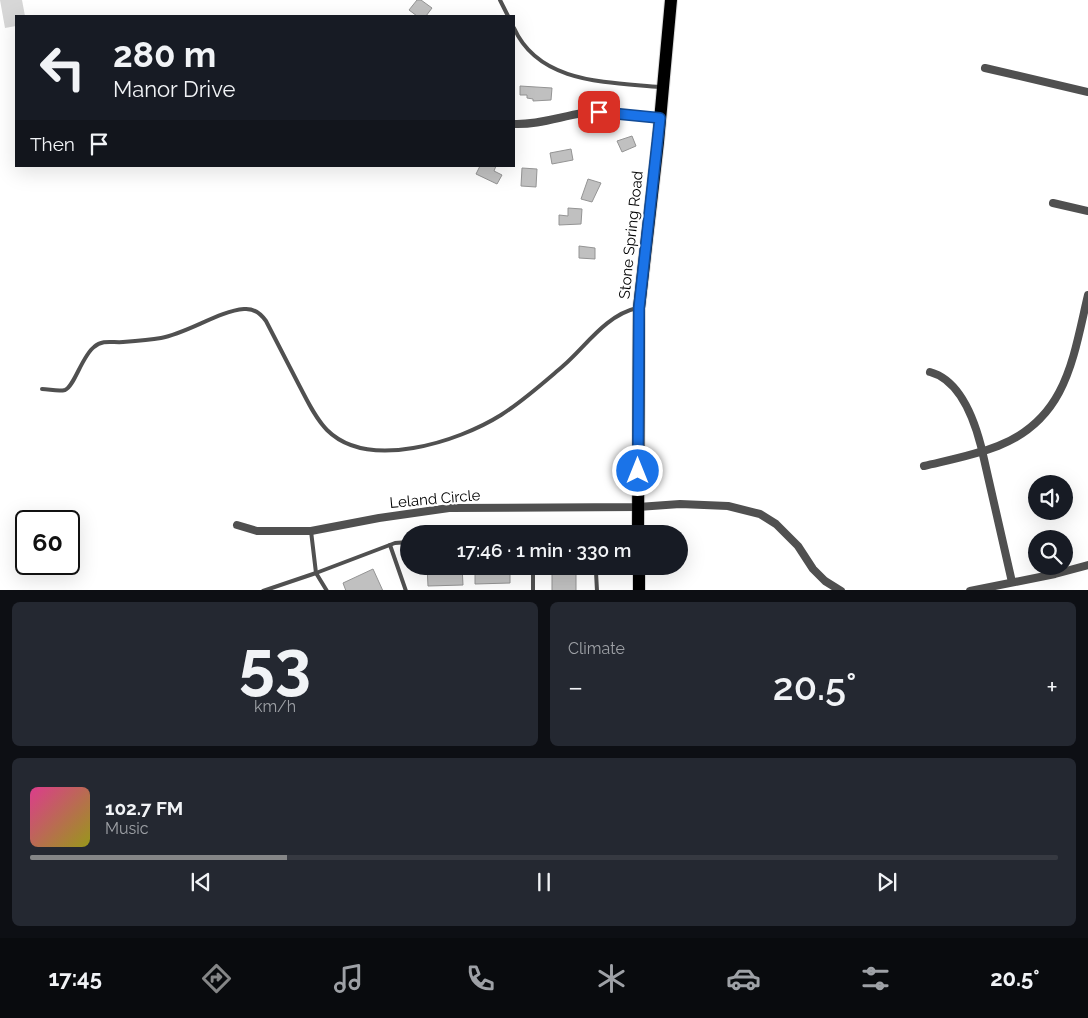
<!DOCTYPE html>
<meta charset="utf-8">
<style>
:root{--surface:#171b24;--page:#242831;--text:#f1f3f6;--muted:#9ea1a6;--line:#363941;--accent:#858687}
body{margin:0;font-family:Raleway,sans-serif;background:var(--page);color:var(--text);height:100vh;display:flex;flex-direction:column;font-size:19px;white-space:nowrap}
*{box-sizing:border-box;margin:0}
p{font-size:16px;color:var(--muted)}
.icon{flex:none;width:28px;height:28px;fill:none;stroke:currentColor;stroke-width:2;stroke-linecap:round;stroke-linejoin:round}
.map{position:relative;height:590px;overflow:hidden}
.side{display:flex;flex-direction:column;gap:12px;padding:12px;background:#0d0f14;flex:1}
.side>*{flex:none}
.top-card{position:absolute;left:15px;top:15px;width:500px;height:152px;border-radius:0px;box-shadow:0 5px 20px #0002;background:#171b24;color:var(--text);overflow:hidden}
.tools{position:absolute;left:1028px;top:475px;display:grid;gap:10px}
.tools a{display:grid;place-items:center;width:45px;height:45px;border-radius:50%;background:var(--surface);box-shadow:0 5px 20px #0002;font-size:25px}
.speed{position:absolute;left:15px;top:510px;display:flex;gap:10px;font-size:25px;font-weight:700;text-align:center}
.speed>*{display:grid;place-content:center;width:65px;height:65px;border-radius:50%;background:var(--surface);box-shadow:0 5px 20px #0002;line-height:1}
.speed .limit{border:2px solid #111;border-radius:8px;background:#fff;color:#111}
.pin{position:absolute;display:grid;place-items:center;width:42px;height:42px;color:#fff;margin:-21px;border-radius:10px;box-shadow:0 2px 8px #0006}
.me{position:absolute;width:55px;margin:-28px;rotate:0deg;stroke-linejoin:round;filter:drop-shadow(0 0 4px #0008)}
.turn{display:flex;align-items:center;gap:18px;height:105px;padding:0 15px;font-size:22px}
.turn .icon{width:65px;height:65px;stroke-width:2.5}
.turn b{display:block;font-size:35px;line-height:42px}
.then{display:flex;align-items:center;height:48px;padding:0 15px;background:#0003;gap:10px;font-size:19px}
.big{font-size:38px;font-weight:600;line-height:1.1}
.side .tile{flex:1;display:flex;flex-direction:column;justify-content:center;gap:8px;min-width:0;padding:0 18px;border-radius:8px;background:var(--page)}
.side .dial{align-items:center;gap:0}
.dial b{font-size:65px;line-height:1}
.song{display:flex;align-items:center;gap:15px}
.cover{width:60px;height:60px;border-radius:8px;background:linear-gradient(135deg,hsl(330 70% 55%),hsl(60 70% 35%))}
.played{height:5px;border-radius:2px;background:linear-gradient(90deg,var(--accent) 25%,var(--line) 25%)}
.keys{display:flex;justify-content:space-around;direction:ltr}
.heat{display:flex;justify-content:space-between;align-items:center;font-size:28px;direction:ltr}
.side .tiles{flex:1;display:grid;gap:12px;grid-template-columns:1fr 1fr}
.tile:last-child{grid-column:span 2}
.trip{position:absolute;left:400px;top:525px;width:288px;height:50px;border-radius:25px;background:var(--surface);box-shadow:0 5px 20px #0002;font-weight:600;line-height:50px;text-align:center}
.tabs{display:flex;height:80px;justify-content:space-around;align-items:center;background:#090b0e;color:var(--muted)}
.tabs .icon{width:35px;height:35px}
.tabs .selected{color:var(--accent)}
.tabs b{font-size:22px;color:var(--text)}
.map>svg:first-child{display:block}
.green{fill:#d7d7d7}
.building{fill:#c0c0c0;stroke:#949494}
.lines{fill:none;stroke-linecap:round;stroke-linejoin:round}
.primary-casing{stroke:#dbdbdb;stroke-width:14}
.lane{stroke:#505050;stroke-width:4}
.street{stroke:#505050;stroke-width:8}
.primary{stroke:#000;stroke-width:12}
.route-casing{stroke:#114b97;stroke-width:12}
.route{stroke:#1a73e8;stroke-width:9}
.labels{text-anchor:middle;stroke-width:4.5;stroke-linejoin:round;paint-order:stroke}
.street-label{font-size:15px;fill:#000;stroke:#fff}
</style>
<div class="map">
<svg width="1088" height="591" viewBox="0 0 1088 591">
<rect width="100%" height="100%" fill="#fff"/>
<!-- green -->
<polygon class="green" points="0,0 22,0 25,16 16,16 16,26 5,28"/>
<!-- building -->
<g class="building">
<polygon points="417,0 421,0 432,8 426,16 417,16 409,10"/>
<polygon points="520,86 552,88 551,100 533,101 533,99 527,98 527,95 520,95"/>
<polygon points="632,136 636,146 622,152 617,141"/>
<polygon points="571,149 573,160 552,164 550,153"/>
<polygon points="480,166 496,166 494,171 502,175 497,184 476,174"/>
<polygon points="522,168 537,169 536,187 521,186"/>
<polygon points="588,179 601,183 592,202 581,199"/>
<polygon points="568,208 582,209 581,224 559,225 559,215 568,216"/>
<polygon points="579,246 595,248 595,259 579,258"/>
<polygon points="427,566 462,566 463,585 428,586"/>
<polygon points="475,566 510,566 510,583 475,584"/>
<polygon points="373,569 383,591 346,591 343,583"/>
<rect x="552" y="570" width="24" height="21"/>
</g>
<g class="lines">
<!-- primary casing -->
<g class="primary-casing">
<g id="primary">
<polyline points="638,534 639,308 658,142 671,0"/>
<polyline points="639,566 639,591"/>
</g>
</g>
<!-- lane -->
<g class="lane">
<polyline points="500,0 508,16"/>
<path d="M514 28C539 84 608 82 660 87"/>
<path d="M42 389C49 389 58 392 65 390 74 387 82 356 94 347 103 339 113 343 123 342 136 341 149 340 161 338 188 333 219 311 244 309 254 308 261 314 266 321 277 342 288 364 299 385 307 400 315 418 327 430 368 471 458 442 501 415 523 401 543 383 563 366 586 346 606 315 637 308"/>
<polyline points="311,531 316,573 327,591"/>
<polyline points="390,545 406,591"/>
<polyline points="533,566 533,591"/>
<polyline points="596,572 597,591"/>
<polyline points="263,591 316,573 395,543 409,542"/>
</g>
<!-- street -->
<g class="street">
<polyline points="985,68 1088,92"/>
<path d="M514 124C537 125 559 117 583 113 607 109 635 115 660 118"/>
<polyline points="1053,203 1088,211"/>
<path d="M930 372C960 380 974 419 981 446L1012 582"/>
<path d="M924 466C949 460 975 455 998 446 1067 419 1073 358 1088 295"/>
<polyline points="237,525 257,531 311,531 379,518 449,508 638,507 680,504 728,506 760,514 776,524 798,546 813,569 825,581 841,591"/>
<polyline points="970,591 1055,574 1088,565"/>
</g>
<!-- primary -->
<use href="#primary" class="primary"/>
</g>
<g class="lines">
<!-- route casing -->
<g class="route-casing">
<polyline id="route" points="599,112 660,118 639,308 638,471"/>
</g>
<!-- route -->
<use href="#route" class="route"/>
</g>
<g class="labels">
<!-- street labels -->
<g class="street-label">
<text transform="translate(631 235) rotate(-84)" y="5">Stone Spring Road</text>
<text transform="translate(435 499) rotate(-5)" y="5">Leland Circle</text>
</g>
</g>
</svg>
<div class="tools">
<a><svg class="icon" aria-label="sound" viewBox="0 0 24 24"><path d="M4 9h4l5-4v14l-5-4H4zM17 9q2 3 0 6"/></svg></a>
<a><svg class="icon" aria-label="search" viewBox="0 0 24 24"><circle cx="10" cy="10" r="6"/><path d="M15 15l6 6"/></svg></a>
</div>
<div class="speed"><div class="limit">60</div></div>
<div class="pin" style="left:599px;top:112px;background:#d93025"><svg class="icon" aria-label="arrive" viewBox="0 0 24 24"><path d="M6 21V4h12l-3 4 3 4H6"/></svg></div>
<svg class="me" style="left:638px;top:471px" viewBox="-20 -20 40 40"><circle r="17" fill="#1a73e8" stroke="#fff" stroke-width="3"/><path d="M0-11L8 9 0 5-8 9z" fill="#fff"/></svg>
<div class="trip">17:46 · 1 min · 330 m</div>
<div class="top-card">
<div class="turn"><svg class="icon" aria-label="left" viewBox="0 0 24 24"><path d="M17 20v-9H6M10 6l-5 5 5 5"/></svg><div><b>280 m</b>Manor Drive</div></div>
<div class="then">Then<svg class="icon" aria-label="arrive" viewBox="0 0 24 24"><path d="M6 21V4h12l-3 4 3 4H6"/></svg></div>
</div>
</div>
<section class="side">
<div class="tiles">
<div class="tile dial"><b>53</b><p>km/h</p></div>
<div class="tile"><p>Climate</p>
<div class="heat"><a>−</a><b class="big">20.5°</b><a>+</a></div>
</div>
<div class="tile">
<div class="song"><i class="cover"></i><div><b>102.7 FM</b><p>Music</p></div></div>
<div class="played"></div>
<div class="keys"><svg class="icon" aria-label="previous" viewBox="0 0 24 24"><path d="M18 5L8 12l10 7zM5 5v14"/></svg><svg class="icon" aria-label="pause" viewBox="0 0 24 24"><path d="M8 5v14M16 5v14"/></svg><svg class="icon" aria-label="next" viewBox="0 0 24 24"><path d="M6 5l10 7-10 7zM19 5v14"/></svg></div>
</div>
</div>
</section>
<nav class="tabs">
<b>17:45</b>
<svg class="icon selected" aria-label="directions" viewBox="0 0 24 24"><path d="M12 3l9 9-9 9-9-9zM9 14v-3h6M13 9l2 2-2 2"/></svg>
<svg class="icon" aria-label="music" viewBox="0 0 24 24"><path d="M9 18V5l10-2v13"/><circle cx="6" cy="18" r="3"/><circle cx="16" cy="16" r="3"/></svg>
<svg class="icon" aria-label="phone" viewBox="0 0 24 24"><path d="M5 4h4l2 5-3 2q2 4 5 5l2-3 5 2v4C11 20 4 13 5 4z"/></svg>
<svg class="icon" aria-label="climate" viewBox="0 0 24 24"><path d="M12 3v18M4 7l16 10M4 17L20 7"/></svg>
<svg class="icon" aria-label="car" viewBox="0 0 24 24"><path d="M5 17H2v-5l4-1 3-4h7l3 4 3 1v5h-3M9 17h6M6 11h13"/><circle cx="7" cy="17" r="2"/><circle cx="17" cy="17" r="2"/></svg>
<svg class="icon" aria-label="filters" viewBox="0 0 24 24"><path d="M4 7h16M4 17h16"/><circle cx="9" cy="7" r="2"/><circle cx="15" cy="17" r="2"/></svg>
<b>20.5°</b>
</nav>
